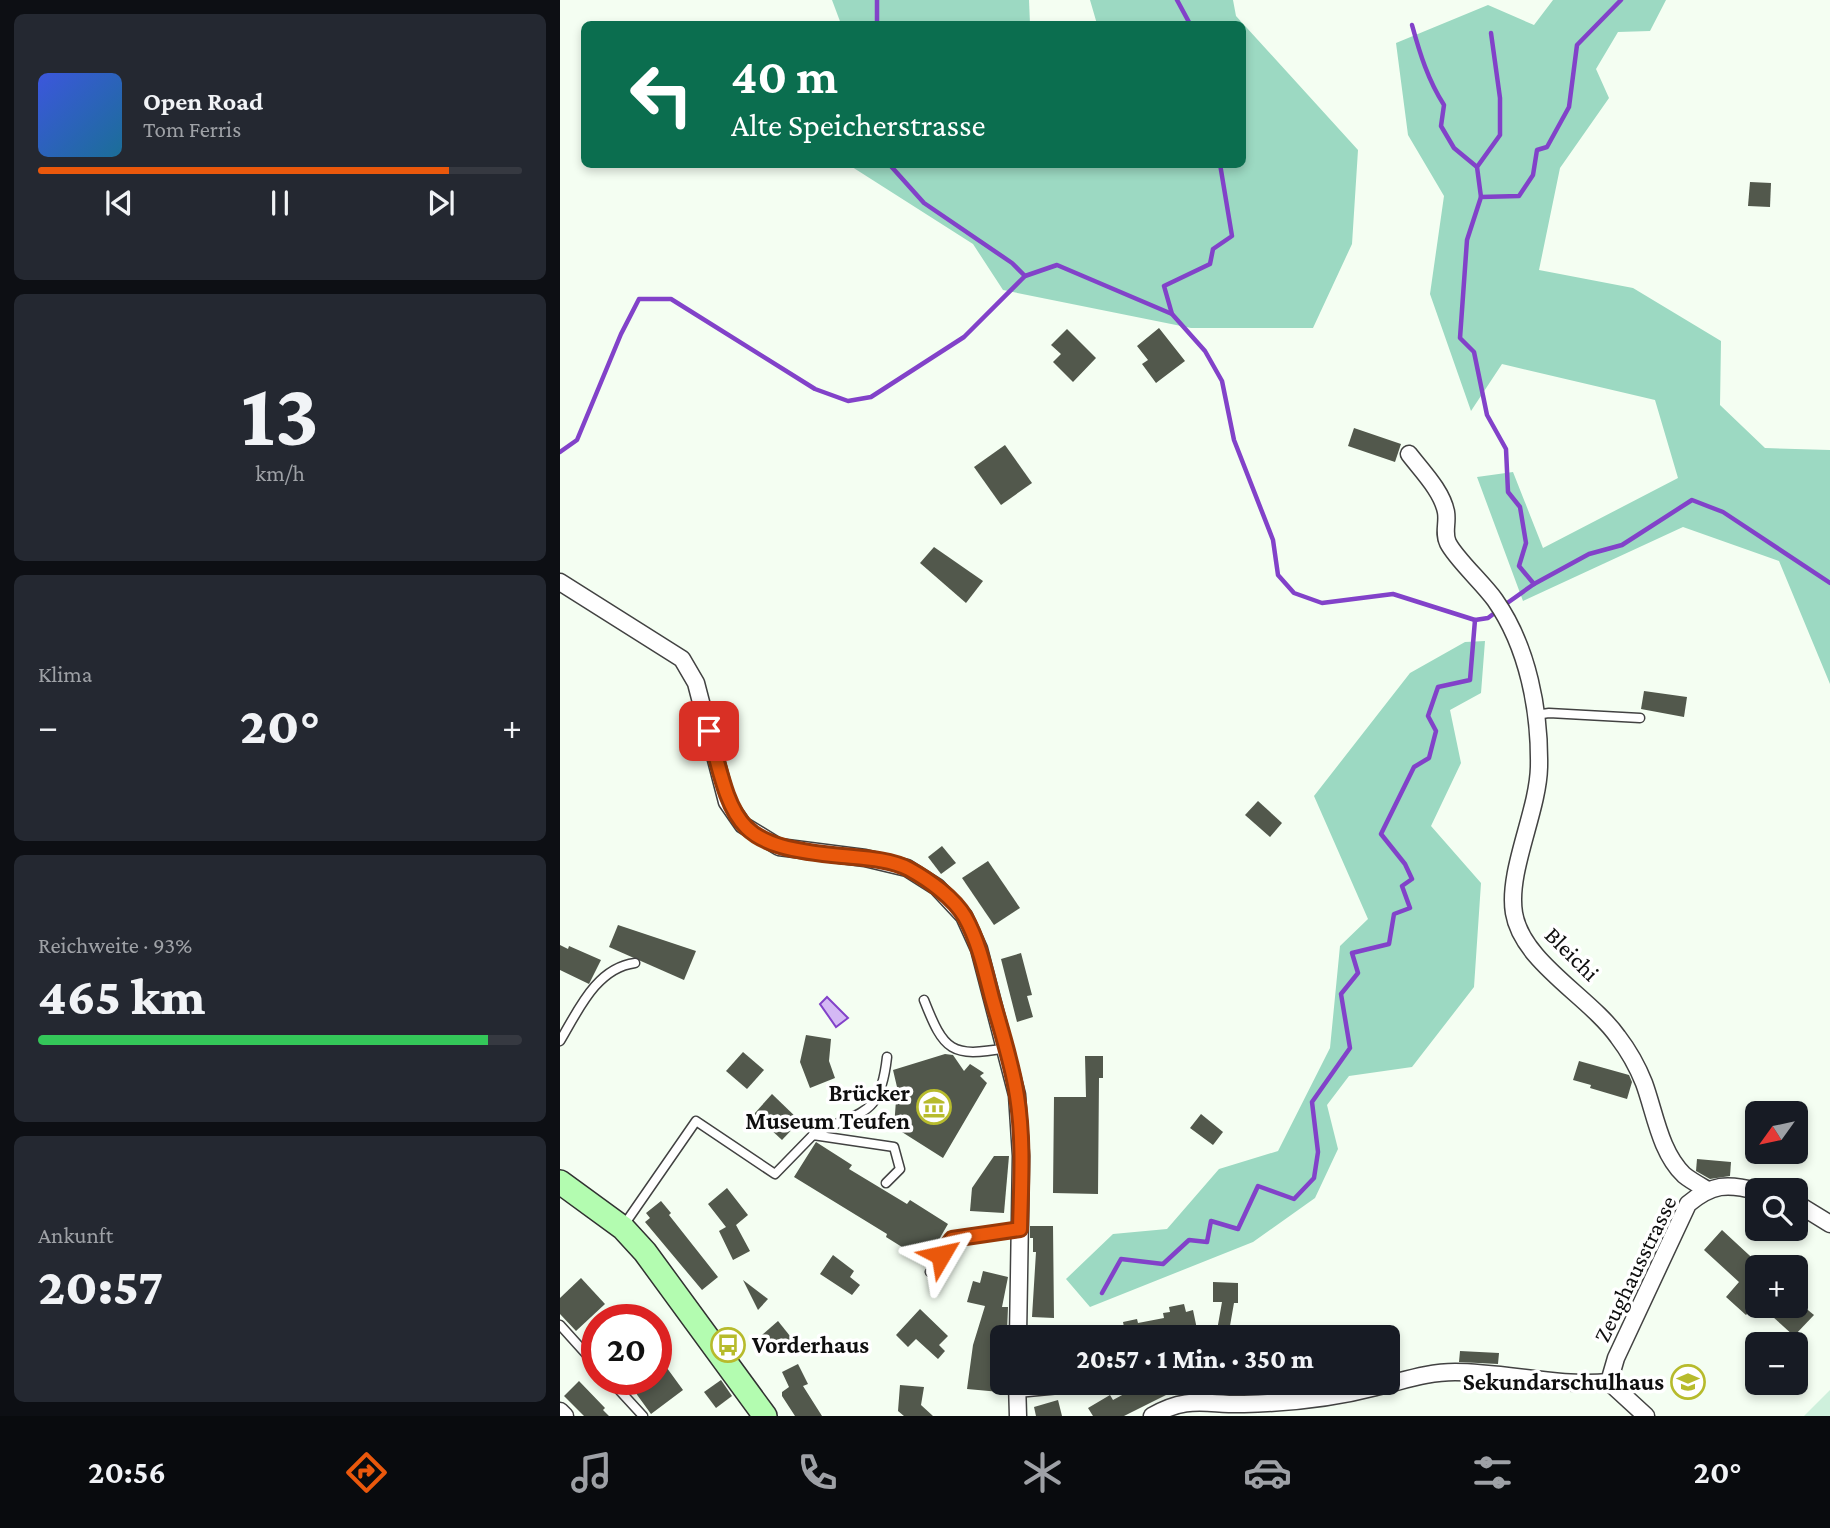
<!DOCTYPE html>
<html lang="de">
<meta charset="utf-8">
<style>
:root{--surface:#171b24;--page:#242831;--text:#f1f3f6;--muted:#9ea1a6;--line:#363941;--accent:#ea580c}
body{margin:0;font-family:"Crimson Pro",serif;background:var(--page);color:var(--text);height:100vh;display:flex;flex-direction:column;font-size:26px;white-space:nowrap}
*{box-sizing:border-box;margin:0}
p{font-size:23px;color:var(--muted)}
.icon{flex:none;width:38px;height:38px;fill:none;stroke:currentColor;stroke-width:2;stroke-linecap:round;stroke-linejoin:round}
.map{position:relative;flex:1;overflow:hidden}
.sheet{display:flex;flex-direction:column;gap:14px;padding:14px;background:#0d0f14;width:560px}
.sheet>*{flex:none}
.top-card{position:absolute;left:21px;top:21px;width:665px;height:147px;border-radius:10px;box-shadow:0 4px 10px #0003;background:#0b6e4f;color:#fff;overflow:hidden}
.needle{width:46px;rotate:237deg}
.controls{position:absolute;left:1185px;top:1101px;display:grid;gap:14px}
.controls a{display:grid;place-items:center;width:63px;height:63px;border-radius:10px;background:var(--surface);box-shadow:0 4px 10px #0003;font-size:35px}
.speed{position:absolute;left:21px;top:1304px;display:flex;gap:14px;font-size:35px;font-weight:700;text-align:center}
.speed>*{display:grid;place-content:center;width:91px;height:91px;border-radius:50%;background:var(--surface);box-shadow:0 4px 10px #0003;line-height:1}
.speed .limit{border:10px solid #d22;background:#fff;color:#111}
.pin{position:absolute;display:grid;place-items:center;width:60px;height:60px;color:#fff;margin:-30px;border-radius:14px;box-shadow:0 4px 10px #0006}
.me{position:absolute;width:77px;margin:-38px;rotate:54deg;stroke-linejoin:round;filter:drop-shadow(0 0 5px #0008)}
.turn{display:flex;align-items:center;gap:24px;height:147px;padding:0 35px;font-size:32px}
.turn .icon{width:91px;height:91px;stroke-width:2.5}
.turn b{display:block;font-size:49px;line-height:60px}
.big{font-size:52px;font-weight:800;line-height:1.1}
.sheet .card{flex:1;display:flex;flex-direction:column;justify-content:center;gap:10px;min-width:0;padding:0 24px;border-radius:10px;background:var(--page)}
.sheet .dial{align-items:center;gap:0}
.dial b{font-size:91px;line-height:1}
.song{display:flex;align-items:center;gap:21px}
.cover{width:84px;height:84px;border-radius:10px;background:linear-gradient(135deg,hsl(230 70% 55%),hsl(200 70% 35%))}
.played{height:7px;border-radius:4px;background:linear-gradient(90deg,var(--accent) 85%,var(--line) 85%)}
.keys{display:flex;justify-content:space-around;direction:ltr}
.heat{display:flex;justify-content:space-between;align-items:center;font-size:38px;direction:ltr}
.charge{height:10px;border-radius:5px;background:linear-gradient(90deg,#34c759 93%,var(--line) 0)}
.trip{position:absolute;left:430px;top:1325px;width:410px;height:70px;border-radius:10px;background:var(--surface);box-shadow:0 4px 10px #0003;font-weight:800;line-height:70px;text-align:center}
.dock{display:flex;height:112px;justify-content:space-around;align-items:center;background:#090b0e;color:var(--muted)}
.dock .icon{width:49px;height:49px}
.dock .active{color:var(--accent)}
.dock b{font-size:32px;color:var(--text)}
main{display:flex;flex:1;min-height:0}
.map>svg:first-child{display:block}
.forest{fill:#9cd9c2}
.pitch{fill:#cef0dc}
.water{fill:#d4b9f4;stroke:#8242c9;stroke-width:2}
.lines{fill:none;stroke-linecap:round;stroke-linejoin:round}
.stream{stroke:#8242c9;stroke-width:4.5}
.building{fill:#52584c}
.service-casing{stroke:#424242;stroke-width:11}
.minor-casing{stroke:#424242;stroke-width:19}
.secondary-casing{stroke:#313131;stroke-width:26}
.service{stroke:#fff;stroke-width:8}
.minor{stroke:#fff;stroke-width:16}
.secondary{stroke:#b3fcb0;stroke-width:23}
.route-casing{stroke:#983908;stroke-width:18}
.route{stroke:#ea580c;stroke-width:12}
.labels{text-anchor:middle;stroke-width:7;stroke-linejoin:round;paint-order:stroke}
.street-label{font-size:24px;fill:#0f0f0f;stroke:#fff}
.poi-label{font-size:24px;font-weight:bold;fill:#0f0f0f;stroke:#fff;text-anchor:end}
</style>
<main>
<section class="sheet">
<div class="card">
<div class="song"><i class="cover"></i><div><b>Open Road</b><p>Tom Ferris</p></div></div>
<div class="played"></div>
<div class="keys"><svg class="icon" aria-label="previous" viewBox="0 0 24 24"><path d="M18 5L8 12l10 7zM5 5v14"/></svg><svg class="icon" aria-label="pause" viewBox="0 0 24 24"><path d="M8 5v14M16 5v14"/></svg><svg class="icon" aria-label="next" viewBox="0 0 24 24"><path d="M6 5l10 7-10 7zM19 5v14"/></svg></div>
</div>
<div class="card dial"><b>13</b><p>km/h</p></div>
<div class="card"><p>Klima</p>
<div class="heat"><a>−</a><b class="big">20°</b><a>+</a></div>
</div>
<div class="card"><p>Reichweite · 93%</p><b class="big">465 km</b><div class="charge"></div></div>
<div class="card"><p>Ankunft</p><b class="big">20:57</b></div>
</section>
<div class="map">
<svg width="1270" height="1416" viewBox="0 0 1270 1416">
<rect width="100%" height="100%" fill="#f4fef2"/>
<!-- forest -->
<g class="forest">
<polygon points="272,0 469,0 470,24 281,24"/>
<polygon points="530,0 673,0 676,16 798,150 792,244 753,328 631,328 443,290 413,244 289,165 682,164 682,24 537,24"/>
<polygon points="993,0 1106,0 1090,31 1058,32 1036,69 1049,98 1000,168 979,270 1073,288 1161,341 1160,405 1205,448 1270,450 1270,684 1219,561 1123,527 963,601 917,477 953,472 983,548 1118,478 1095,400 942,364 911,411 870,294 884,196 848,135 836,43 928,5 974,25"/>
<polygon points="925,641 921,693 890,710 901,763 871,826 921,883 914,987 852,1067 789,1076 767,1105 778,1149 755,1198 693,1242 530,1307 506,1279 553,1234 607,1229 659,1169 718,1151 770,1048 780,946 808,919 754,796 850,673 905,642"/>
</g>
<!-- pitch -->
<polygon class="pitch" points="1270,1390 1270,1416 1244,1416"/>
<!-- water -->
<polygon class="water" points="267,997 288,1018 276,1027 260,1004"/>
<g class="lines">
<!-- stream -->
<g class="stream">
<polyline points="317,0 317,24"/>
<polyline points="617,0 630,24"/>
<path d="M852 25C860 54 868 80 884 105L881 126 894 148 917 167"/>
<polyline points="329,164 364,203 452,263 465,276"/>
<polyline points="921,197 917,167 940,135 940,98 931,33"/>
<polyline points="612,314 604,286 650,264 653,249 672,236 660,164"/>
<polyline points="0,452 17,440 61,334 79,299 111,299 255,389 288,401 311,397 404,337 465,276 497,265 612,314 645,351 662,381 674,440 713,540 718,575 734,593 762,603 833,594 915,620 928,618 936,612"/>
<polyline points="974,584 959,566 966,543 960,507 948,492 946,449 927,415 914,352 900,338 907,240 921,197 959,196 973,175 977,150 987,147 1009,107 1017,45 1061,0"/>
<polyline points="943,606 974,584 1029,554 1062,545 1132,500 1163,512 1270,583"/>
<polyline points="542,1293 561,1259 603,1264 629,1240 647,1242 651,1221 678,1229 698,1186 734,1199 754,1178 758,1152 752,1102 790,1048 781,994 798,973 792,953 829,944 834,914 850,908 842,886 852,879 845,864 821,834 854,767 869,758 876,731 868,716 878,687 910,680 915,620"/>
</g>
</g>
<!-- building -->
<g class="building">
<polygon points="1190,182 1211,183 1210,207 1188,206"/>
<polygon points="599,328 625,361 596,383 582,364 588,360 577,346"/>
<polygon points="507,329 536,358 513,382 493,362 501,354 491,345"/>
<polygon points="794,428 841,444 835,462 788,446"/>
<polygon points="445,445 472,483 441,505 414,467"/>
<polygon points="374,547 423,581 406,603 360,563"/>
<polygon points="1084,691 1127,697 1124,717 1081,709"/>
<polygon points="698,801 722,823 710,837 685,815"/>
<polygon points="382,846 396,863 381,874 368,857"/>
<polygon points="428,861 460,908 434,925 402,878"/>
<polygon points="58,925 136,951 124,980 49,947"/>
<polygon points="0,945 8,949 9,946 41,960 29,984 0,970"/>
<polygon points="461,953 472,995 467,996 473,1017 457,1022 441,959"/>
<polygon points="246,1035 271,1039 269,1061 275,1078 250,1088 240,1062"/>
<polygon points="183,1052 204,1070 187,1089 166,1071"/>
<polygon points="385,1054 393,1055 404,1071 410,1064 424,1073 420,1076 427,1083 383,1158 334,1127 337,1087 333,1070"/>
<polygon points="525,1056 543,1056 543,1078 539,1078 538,1194 493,1193 494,1097 526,1097"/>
<polygon points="1019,1061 1069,1075 1072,1082 1067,1099 1030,1088 1031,1085 1013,1080"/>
<polygon points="212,1094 240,1121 222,1140 194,1114"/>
<polygon points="641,1114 663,1132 653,1145 630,1128"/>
<polygon points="256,1142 292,1165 289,1169 347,1204 350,1200 388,1224 366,1262 326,1237 327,1234 234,1177"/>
<polygon points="434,1156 449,1156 444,1213 410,1211 412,1188"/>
<polygon points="1137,1159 1171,1162 1170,1176 1150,1179 1136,1171"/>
<polygon points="167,1188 188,1215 176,1225 190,1251 173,1260 159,1231 166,1227 148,1204"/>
<polygon points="101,1201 111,1213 109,1215 158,1277 142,1290 85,1222 90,1218 86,1213"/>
<polygon points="470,1226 493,1226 494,1318 472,1317 476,1252 473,1252 473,1238 470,1238"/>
<polygon points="1162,1230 1202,1267 1197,1267 1197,1303 1186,1315 1166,1297 1179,1282 1144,1250"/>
<polygon points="273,1255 294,1271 290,1277 300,1285 292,1295 260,1274"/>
<polygon points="423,1271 448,1277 442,1307 448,1307 447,1331 443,1330 440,1392 407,1389 413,1345 425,1306 407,1302 413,1281 420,1283"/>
<polygon points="21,1278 45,1304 16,1331 0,1314 0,1298"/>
<polygon points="183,1280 208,1299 198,1310"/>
<polygon points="653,1282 678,1283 678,1303 674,1303 668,1337 656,1336 662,1302 653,1302"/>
<polygon points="624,1304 626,1312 633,1310 638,1334 621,1337 543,1337 543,1333 564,1327 563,1322 577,1319 578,1323 604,1318 603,1313 610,1312 609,1307"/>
<polygon points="1201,1306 1243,1306 1254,1315 1234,1336"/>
<polygon points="360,1309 388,1336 379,1345 385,1351 378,1359 356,1339 348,1347 336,1335"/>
<polygon points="218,1321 234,1341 218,1354 202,1335"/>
<polygon points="900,1351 939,1353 938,1364 899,1362"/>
<polygon points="96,1353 123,1390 91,1414 70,1385 78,1379 96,1379"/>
<polygon points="238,1364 248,1384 243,1386 262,1416 235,1416 222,1396 222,1392 229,1387 222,1372"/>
<polygon points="161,1380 172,1396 156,1408 144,1392"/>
<polygon points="19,1381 45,1408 43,1410 49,1416 24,1416 4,1396"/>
<polygon points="573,1382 607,1382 612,1392 564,1416 533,1416 528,1408 550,1395 553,1400 575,1388"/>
<polygon points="340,1385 364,1387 361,1405 373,1416 344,1416 338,1411"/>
<polygon points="498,1400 502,1416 476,1416 474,1407"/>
</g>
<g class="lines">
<!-- service casing -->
<g class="service-casing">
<g id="service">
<polyline points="975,715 989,713 1080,718"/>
<path d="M364 1000C384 1051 391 1058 446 1048"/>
<path d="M0 1041C18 1011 36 968 75 963"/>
<path d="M253 1135C301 1109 320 1120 327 1057"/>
<polyline points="64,1225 136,1121 215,1174 253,1135 334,1147 340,1169 326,1183"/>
<polyline points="370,1272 392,1239 460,1229"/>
<polyline points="0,1325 37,1366"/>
<polyline points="49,1379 83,1416"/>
</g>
</g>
<!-- minor casing -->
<g class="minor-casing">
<g id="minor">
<path d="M849 454C862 471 882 491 886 512 888 523 883 533 888 543 896 559 923 583 935 600 968 647 980 711 979 767 978 812 947 871 954 913 962 962 1030 997 1058 1037 1068 1050 1078 1068 1084 1083 1095 1113 1100 1152 1124 1175 1130 1180 1139 1185 1146 1189"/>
<polyline points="0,582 122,659 136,683 167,802 183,825 219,847 305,858 347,868 377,887 404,916 419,949 457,1095 461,1156 458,1337"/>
<polyline points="1236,1203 1270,1224"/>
<polyline points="457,1382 458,1416"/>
<path d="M1049 1382 1056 1358 1128 1204C1152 1184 1167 1183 1197 1191"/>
<polyline points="457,1389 531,1382"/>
<polyline points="0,1411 5,1416"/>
<path d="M592 1416C628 1395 646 1405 684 1404 728 1403 774 1398 816 1387 843 1381 867 1372 895 1372 946 1372 997 1387 1049 1382L1086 1416"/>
</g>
</g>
<!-- secondary casing -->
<g class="secondary-casing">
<polyline id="secondary" points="0,1182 63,1228 85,1252 205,1416"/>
</g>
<!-- service -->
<use href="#service" class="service"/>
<!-- minor -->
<use href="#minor" class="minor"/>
<!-- secondary -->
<use href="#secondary" class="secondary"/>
</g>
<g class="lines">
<!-- route casing -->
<g class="route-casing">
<path id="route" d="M149 731C174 827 175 846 282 856 303 858 330 859 349 869 369 880 394 898 405 917 419 942 425 971 432 998 441 1030 452 1063 457 1096 464 1140 461 1185 460 1229L392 1239 381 1255"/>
</g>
<!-- route -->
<use href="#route" class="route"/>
</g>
<!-- icons -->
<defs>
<g id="museum-ring" transform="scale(1.75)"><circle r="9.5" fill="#fff" stroke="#b7bb2c" stroke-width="1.5"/><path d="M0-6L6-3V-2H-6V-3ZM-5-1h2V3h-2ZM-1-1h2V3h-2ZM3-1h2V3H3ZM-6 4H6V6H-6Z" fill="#b7bb2c"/></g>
<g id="bus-ring" transform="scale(1.75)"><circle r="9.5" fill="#fff" stroke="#b7bb2c" stroke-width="1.5"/><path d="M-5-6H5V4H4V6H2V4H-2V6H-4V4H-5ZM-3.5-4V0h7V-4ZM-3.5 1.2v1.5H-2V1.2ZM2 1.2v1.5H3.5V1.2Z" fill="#b7bb2c"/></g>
<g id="school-ring" transform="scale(1.75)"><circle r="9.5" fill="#fff" stroke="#b7bb2c" stroke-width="1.5"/><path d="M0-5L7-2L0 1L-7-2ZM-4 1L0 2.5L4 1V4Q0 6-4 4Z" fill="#b7bb2c"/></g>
</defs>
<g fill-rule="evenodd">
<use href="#museum-ring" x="374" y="1107"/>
<use href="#bus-ring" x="168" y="1345"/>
<use href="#school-ring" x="1128" y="1382"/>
</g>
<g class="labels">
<!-- street labels -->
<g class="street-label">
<text transform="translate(1012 954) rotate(45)" y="8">Bleichi</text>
<text transform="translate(1075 1269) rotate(-64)" y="8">Zeughausstrasse</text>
</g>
<!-- poi labels -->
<g class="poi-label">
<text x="350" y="1101">Brücker<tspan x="350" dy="28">Museum Teufen</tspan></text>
<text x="192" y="1353" text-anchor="start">Vorderhaus</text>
<text x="1104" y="1390">Sekundarschulhaus</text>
</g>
</g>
</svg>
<div class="controls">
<a><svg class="needle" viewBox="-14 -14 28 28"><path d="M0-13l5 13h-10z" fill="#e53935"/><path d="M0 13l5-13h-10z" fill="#9ea1a6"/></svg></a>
<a><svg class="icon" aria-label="search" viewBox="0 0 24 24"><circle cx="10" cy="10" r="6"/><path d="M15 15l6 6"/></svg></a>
<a>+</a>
<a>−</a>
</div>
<div class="speed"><div class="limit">20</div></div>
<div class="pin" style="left:149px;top:731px;background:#d93025"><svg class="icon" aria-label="arrive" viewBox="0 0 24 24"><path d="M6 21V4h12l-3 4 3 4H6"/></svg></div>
<svg class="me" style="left:381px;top:1255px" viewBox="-20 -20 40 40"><path d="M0-17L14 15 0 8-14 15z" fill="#ea580c" stroke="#fff" stroke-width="4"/></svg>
<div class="trip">20:57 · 1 Min. · 350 m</div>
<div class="top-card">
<div class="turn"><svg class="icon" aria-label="left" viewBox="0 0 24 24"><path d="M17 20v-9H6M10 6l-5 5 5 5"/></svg><div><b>40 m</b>Alte Speicherstrasse</div></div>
</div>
</div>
</main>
<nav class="dock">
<b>20:56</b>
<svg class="icon active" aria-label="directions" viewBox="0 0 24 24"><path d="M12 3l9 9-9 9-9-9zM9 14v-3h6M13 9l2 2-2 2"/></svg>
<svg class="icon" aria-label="music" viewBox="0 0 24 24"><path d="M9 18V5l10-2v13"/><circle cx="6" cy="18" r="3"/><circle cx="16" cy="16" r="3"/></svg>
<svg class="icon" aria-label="phone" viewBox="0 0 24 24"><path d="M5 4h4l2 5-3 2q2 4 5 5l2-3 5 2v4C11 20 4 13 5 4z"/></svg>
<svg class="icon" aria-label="climate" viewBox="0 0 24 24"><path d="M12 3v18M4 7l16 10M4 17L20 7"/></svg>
<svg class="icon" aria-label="car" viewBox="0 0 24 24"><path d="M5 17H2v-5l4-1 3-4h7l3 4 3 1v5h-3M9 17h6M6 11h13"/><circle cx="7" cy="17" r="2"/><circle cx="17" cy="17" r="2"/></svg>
<svg class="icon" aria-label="filters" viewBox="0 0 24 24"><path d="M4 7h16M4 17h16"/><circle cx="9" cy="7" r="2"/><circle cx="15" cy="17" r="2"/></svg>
<b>20°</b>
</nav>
